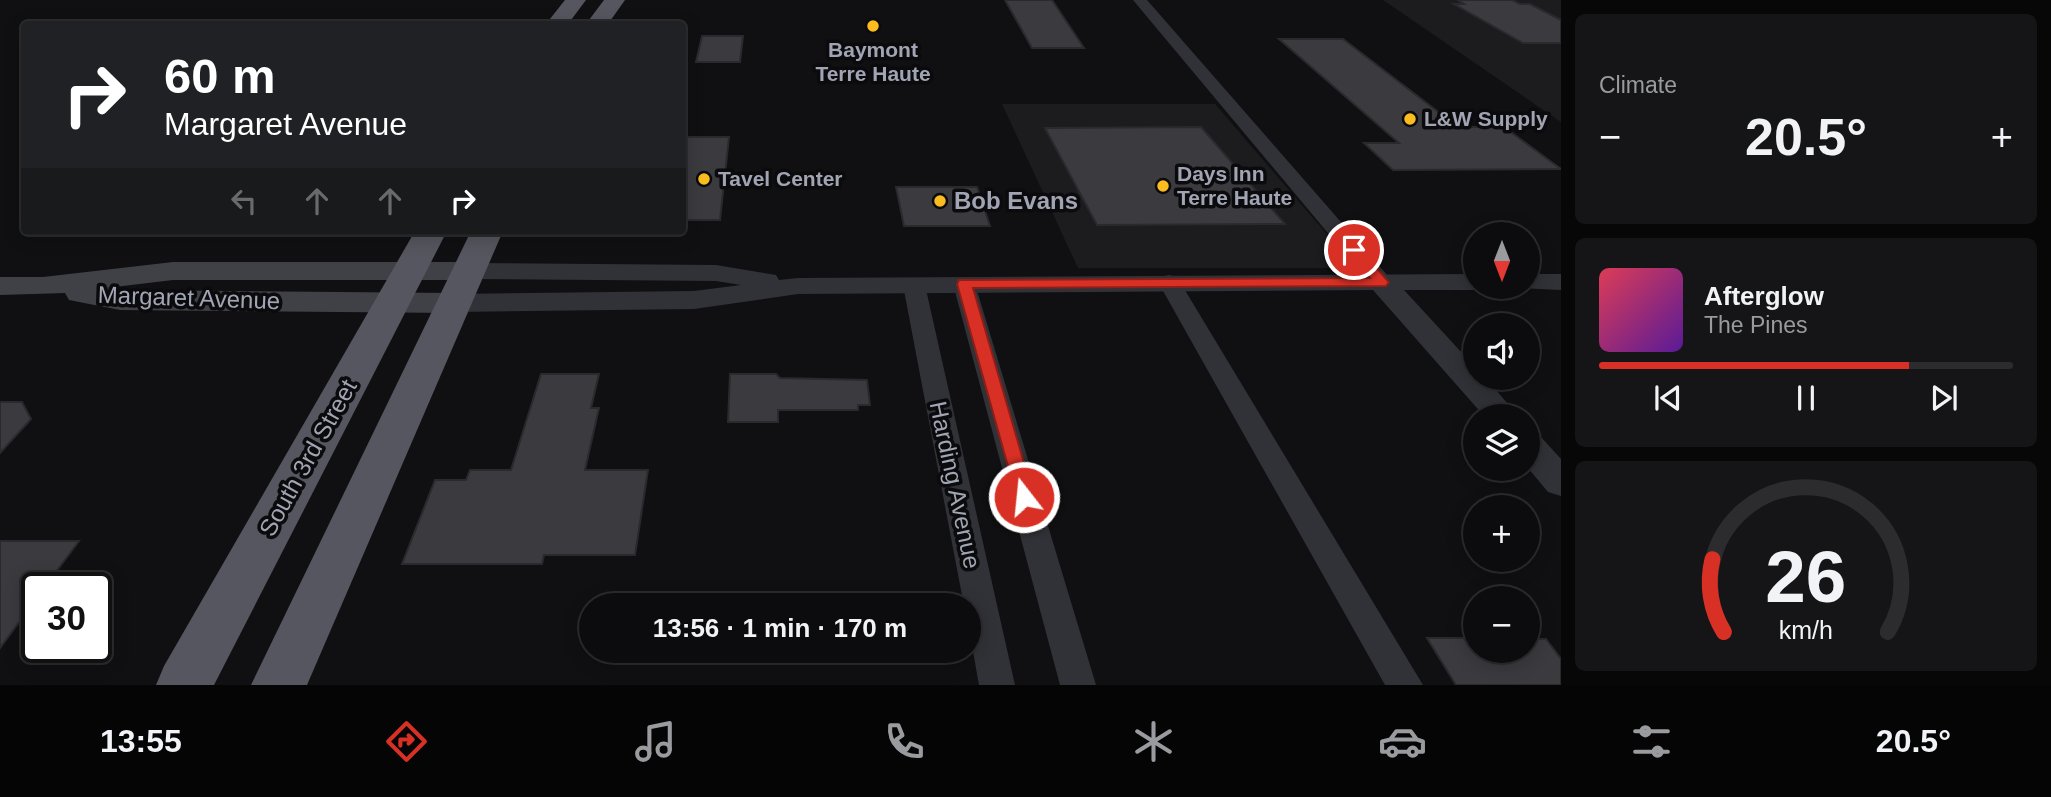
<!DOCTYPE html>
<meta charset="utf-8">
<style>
:root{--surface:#0c0c0e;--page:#151517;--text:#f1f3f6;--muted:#9a9b9e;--line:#2c2c2e;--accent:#d93025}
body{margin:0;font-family:Arial,sans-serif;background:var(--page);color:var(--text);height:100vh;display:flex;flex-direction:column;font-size:26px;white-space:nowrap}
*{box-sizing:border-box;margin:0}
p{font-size:23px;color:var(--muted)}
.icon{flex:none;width:38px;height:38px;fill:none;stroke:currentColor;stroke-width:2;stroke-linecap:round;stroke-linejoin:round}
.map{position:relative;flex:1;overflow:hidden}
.details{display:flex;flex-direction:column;gap:14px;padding:14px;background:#070708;width:490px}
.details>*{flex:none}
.guide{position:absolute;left:21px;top:21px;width:665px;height:214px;border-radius:7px;box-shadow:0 4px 18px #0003,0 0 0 2px var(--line);background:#202124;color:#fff;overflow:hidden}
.needle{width:46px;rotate:180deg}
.tools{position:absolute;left:1463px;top:222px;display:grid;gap:14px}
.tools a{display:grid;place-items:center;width:77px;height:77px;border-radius:50%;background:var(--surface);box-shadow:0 4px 18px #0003,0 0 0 2px var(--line);font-size:35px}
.speed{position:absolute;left:21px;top:572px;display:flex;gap:14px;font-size:35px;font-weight:700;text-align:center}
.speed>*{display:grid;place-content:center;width:91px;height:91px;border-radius:50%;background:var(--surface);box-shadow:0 4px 18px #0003,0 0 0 2px var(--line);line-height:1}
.speed .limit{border:4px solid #111;border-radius:10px;background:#fff;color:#111}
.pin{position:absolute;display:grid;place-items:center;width:60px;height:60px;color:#fff;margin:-30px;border:4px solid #fff;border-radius:50%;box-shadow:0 2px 7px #0007}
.me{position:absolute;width:77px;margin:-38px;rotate:344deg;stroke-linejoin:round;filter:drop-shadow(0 0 5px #0008)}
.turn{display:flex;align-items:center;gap:24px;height:147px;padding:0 28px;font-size:32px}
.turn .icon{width:91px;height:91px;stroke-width:2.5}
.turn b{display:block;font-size:49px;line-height:60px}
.lanes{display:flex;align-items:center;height:66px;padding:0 28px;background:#0003;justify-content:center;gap:35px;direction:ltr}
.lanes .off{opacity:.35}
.big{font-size:52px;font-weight:800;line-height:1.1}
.details .widget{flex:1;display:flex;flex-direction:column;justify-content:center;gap:10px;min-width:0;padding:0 24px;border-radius:10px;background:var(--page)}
.details .dial{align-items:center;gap:0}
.dial svg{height:182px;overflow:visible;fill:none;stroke:var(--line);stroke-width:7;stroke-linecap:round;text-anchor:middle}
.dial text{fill:var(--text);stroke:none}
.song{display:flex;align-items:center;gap:21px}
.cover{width:84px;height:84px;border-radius:10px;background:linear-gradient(135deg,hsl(350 70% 55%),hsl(270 70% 35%))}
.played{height:7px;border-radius:4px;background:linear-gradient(90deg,var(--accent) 75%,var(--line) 75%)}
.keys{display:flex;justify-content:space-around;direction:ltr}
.heat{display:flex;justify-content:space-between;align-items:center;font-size:38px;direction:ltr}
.trip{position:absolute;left:579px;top:593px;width:402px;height:70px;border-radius:35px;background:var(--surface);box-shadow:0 4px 18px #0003,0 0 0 2px var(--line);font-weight:800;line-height:70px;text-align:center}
.tab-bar{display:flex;height:112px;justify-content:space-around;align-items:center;background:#050506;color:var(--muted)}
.tab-bar .icon{width:49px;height:49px}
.tab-bar .active{color:var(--accent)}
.tab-bar b{font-size:32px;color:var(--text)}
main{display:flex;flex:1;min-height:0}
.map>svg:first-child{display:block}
.built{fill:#1c1c1f}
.building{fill:#3a3a3f;stroke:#2a2a2e;stroke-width:2}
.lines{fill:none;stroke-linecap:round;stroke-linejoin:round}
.minor{fill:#313237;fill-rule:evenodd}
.tertiary{fill:#313237;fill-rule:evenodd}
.secondary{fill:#3f4147;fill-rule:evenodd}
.trunk{fill:#55565f;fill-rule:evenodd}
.route{fill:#d93025;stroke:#8d1f18;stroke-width:2}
.poi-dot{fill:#fbbc1f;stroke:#0b0b0d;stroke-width:2.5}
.labels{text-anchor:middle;stroke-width:7;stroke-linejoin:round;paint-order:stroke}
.far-poi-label{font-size:21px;font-weight:bold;fill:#a1a5b3;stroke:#0b0b0d;text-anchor:start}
.poi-label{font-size:24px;font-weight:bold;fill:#a1a5b3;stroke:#0b0b0d;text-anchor:start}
.street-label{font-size:24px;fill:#a1a5b3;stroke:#0b0b0d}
</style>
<main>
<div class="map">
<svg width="1561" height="685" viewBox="0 0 1561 685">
<rect width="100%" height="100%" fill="#101012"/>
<!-- built -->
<g class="built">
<polygon points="1383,0 1561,0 1561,122"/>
<polygon points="1002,104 1215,104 1356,268 1078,268"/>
</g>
<!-- building -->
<g class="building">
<polygon points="1005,0 1052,0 1084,48 1032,48"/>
<polygon points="1458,0 1512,0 1520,4 1530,4 1561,20 1561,43 1523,43 1454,4 1464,4"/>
<polygon points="702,36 743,36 740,62 696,62"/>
<polygon points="1279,39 1343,39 1458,127 1504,127 1561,169 1393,170 1364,143 1399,143"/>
<polygon points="1201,127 1285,224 1097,225 1045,128"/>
<polygon points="682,137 729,137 720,220 682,220"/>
<polygon points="896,187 977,187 990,226 904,226"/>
<polygon points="541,374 599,374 591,408 599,408 585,470 648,470 635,555 544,555 542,564 402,564 435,480 466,480 470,470 511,470"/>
<polygon points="730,374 776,374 780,378 867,380 870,405 858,405 858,410 778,410 778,422 728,422"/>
<polygon points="0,402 22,402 31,419 0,453"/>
<polygon points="0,541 79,541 44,588 37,588 37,598 0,648"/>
<polygon points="1427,638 1475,638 1475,651 1528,651 1528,639 1546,639 1561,659 1561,685 1456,685"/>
</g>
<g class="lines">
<!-- minor -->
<g class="minor">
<polygon points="1133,0 1147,0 1389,277 1392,282 1389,287 1373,287"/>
<polygon points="1169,275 1177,277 1180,282 1423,685 1385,685 1158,282 1161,277"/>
<polygon points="964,277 972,279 975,284 1096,685 1060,685 953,284 956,279"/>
<polygon points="914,278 922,280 925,285 1015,685 979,685 970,635 970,606 964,606 903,285 906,280"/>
</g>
<!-- tertiary -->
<g class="tertiary">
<polygon points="469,263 716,265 776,275 779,280 798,278 1475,274 1475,287 1485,288 1475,290 1404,290 1475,367 1475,378 1486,378 1518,416 1484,416 1373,290 798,294 694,309 453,312 443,309 439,303 443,297 453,294 694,291 741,285 716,281 469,279 459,277 456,271 459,265"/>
<polygon points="1528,274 1561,274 1561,290 1518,288 1528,287"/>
<polygon points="1528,432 1540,436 1561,459 1561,496 1548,492 1528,468"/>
</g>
<!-- secondary -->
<polygon class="secondary" points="173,262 469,262 480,265 484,271 480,277 469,280 173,280 106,288 120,290 453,293 464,296 469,303 464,310 453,313 120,310 69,300 65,293 0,295 0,277 43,277"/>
<!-- trunk -->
<g class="trunk">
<polygon points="565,0 586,0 568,24 546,24"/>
<polygon points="604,0 625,0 608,24 586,24"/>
<polygon points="415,231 447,231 214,685 156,685 164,666"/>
<polygon points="471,231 503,231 307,685 251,685"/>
</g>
</g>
<!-- route -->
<polygon class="route" points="1354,246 1359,247 1386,279 1389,282 1386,286 973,288 1034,497 1031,502 1024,504 1018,502 957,284 959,280 1370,278 1347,250"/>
<!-- markers -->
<g class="poi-dot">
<circle cx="873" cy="26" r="7"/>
<circle cx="1410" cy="119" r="7"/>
<circle cx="704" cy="179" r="7"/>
<circle cx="1163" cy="186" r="7"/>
<circle cx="940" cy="201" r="7"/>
</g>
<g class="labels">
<!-- far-poi labels -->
<g class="far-poi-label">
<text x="873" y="57" text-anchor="middle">Baymont<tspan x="873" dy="24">Terre Haute</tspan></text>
<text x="1424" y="126">L&amp;W Supply</text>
<text x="1177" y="181">Days Inn<tspan x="1177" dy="24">Terre Haute</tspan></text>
<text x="718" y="186">Tavel Center</text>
</g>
<!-- poi labels -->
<g class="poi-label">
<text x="954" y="209">Bob Evans</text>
</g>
<!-- street labels -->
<g class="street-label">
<text transform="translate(189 298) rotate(2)" y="8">Margaret Avenue</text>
<text transform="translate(308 458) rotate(-61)" y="8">South 3rd Street</text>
<text transform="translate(955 485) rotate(78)" y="8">Harding Avenue</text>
</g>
</g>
</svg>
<div class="tools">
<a><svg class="needle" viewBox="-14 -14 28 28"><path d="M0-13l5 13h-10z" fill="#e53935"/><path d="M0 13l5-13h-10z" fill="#9a9b9e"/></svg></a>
<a><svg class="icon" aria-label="sound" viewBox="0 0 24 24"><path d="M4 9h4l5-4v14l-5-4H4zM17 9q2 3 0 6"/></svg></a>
<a><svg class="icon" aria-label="layers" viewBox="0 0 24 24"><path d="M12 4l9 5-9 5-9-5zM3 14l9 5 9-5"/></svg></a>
<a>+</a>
<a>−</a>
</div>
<div class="speed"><div class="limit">30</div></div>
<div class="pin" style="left:1354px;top:250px;background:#d93025"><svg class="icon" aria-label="arrive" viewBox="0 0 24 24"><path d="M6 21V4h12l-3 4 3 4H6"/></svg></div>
<svg class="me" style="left:1024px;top:497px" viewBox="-20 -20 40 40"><circle r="17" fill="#d93025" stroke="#fff" stroke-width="3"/><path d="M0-11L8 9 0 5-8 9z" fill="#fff"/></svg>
<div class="trip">13:56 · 1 min · 170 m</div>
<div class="guide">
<div class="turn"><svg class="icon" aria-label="right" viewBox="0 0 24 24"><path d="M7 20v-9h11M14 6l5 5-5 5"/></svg><div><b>60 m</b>Margaret Avenue</div></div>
<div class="lanes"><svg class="icon off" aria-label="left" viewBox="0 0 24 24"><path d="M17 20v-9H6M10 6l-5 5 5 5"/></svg><svg class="icon off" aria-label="ahead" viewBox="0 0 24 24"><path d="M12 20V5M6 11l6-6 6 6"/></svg><svg class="icon off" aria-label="ahead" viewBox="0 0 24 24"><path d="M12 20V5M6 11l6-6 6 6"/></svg><svg class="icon" aria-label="right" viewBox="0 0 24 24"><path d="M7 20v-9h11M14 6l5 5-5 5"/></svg></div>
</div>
</div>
<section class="details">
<div class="widget"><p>Climate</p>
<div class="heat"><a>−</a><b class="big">20.5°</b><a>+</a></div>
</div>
<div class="widget">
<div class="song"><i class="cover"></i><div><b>Afterglow</b><p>The Pines</p></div></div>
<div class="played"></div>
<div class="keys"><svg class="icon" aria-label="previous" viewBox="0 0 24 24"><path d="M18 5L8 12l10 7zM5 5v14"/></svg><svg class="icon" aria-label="pause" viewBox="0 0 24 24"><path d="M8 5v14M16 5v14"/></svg><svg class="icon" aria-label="next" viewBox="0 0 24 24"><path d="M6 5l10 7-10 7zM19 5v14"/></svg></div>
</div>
<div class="widget dial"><svg viewBox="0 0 100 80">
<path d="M14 69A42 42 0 1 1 86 69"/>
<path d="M14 69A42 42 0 0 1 9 37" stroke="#d93025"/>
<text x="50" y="56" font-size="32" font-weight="700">26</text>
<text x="50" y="72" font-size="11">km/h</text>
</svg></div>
</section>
</main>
<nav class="tab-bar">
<b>13:55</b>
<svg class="icon active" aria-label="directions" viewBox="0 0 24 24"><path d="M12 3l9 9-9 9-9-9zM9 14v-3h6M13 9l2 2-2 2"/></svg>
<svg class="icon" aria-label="music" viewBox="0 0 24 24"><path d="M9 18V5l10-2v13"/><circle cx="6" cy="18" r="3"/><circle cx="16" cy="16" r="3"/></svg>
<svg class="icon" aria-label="phone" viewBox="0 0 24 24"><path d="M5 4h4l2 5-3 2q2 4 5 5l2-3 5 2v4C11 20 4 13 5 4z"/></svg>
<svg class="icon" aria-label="climate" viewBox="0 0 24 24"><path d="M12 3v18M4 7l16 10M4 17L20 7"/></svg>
<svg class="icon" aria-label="car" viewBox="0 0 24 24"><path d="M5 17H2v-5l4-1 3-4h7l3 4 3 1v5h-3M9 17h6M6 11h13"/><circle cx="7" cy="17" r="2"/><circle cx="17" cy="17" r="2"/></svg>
<svg class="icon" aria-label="filters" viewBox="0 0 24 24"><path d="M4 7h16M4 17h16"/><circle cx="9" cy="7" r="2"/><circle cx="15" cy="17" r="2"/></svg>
<b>20.5°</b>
</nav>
